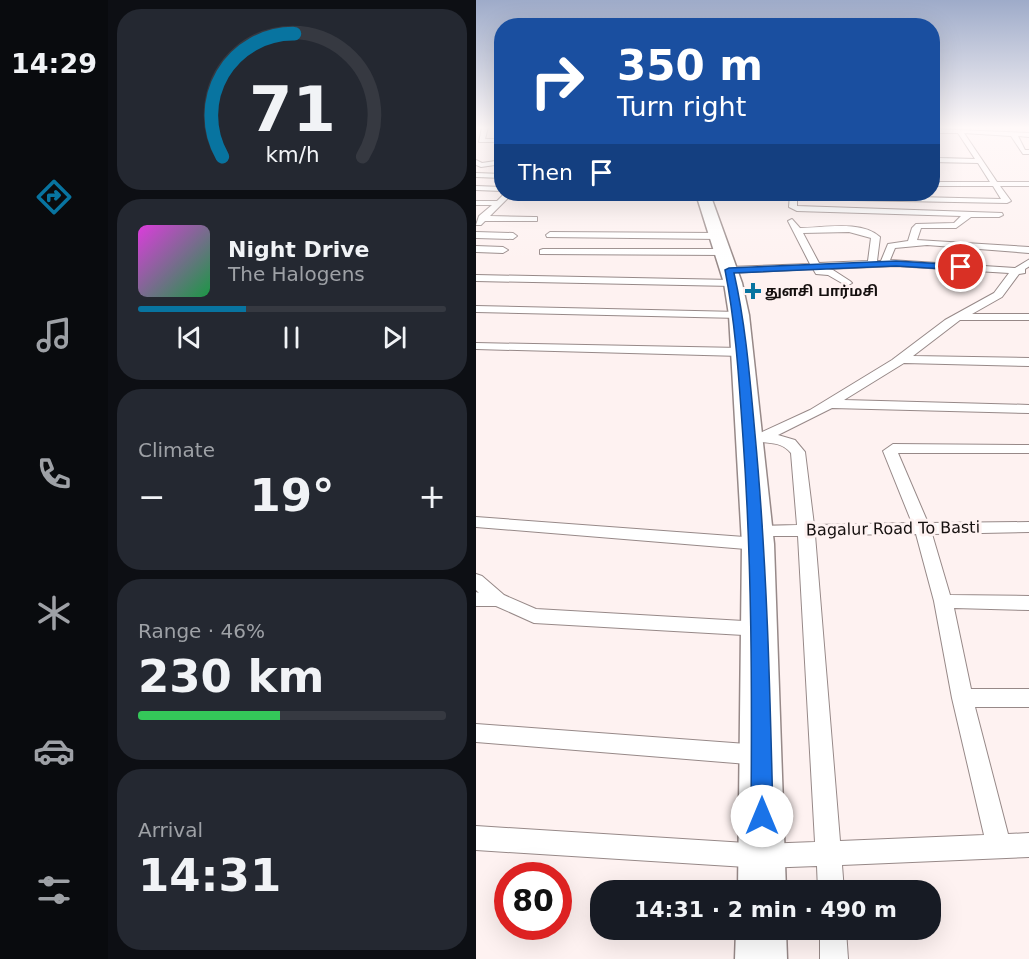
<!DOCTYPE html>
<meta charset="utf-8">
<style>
:root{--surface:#171b24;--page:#242831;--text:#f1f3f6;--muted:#9ea1a6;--line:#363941;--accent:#0874a0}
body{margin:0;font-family:"DejaVu Sans","Noto Sans Tamil",sans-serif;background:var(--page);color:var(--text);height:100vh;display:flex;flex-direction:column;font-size:22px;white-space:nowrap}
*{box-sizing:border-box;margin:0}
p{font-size:20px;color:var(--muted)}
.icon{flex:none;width:33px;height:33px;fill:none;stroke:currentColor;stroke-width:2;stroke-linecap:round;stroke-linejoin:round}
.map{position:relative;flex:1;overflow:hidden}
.sheet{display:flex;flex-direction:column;gap:9px;padding:9px;background:#0d0f14;width:368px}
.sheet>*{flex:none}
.guide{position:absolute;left:18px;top:18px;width:446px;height:183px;border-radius:24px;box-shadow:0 6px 24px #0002;background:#1a4fa0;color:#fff;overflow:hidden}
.speed{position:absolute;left:18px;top:862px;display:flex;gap:12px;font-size:30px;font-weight:700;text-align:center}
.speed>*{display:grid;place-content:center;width:78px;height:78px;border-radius:50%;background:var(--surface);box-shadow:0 6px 24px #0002;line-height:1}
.speed .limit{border:9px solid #d22;background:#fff;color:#111}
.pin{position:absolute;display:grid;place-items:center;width:51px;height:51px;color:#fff;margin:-26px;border:3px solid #fff;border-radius:50%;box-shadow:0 2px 6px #0007}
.me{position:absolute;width:66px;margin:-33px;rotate:0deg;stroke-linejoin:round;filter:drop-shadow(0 0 4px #0008)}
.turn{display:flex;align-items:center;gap:21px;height:126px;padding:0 24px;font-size:27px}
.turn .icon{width:78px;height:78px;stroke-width:2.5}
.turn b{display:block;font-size:42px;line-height:51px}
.then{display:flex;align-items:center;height:57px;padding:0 24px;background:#0003;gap:12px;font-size:22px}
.big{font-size:45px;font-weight:700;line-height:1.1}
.sheet .card{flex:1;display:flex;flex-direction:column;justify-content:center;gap:9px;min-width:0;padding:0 21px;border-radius:24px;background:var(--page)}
.sheet .dial{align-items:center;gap:0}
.dial svg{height:156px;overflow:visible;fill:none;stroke:var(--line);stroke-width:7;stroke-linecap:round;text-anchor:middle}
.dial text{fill:var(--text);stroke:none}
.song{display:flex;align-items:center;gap:18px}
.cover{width:72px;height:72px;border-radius:9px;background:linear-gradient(135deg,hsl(300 70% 55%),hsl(140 70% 35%))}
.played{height:6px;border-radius:3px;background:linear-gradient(90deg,var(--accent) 35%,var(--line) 35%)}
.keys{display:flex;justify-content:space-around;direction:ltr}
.heat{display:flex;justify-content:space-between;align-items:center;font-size:33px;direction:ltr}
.charge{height:9px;border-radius:4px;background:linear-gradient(90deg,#34c759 46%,var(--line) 0)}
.trip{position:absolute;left:114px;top:880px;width:351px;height:60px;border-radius:24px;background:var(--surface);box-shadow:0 6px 24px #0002;font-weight:700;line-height:60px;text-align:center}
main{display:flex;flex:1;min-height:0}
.tabs{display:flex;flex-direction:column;width:108px;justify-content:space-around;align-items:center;background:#090b0e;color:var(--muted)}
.tabs .icon{width:42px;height:42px}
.tabs .selected{color:var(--accent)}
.tabs b{font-size:27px;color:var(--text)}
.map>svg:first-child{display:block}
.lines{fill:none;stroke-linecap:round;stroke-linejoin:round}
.street-casing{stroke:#978988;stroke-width:2}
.highway-casing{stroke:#978988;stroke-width:3}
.street{fill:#fff;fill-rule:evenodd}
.highway{fill:#fff;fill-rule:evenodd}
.route{fill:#1a73e8;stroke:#114b97;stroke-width:1.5}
.poi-dot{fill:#0874a0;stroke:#fef2f1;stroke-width:2}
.labels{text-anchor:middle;stroke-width:6;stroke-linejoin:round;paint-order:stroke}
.far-poi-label{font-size:14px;font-weight:bold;fill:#15100f;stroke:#fef2f1;text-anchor:start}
.street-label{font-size:16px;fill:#15100f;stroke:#fef2f1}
</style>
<main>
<nav class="tabs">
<b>14:29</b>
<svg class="icon selected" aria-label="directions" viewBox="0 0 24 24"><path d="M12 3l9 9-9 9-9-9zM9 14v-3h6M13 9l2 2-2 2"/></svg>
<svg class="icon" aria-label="music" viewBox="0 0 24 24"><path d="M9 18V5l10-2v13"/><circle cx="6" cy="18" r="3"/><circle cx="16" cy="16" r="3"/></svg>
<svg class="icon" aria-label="phone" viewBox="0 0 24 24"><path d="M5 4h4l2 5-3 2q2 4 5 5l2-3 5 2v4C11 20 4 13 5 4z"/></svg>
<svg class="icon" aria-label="climate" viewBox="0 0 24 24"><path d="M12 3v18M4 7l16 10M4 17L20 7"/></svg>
<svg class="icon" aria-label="car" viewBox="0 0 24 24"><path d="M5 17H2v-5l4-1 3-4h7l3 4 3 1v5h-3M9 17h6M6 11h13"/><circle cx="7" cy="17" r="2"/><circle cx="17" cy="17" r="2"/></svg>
<svg class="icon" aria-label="filters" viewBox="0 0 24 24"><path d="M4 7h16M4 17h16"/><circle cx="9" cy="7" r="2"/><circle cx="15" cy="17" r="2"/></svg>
</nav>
<section class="sheet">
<div class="card dial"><svg viewBox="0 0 100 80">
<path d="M14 69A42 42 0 1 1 86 69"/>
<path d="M14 69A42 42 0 0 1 51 6" stroke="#0874a0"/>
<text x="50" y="56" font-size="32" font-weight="700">71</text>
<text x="50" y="72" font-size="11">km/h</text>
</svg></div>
<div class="card">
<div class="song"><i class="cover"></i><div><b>Night Drive</b><p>The Halogens</p></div></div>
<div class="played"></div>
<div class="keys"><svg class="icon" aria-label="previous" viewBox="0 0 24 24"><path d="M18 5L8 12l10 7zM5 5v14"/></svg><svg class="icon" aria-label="pause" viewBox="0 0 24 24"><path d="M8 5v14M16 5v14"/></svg><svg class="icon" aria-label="next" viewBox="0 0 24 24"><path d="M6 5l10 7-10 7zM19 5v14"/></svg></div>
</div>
<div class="card"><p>Climate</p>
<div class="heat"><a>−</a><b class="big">19°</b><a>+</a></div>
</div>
<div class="card"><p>Range · 46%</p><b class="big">230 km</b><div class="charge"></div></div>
<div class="card"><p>Arrival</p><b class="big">14:31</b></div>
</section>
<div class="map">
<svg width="554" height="959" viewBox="0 0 554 959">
<rect width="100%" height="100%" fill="#fef2f1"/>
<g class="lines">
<!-- street casing -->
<g class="street-casing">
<g id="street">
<polygon points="6,127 12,127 9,139 24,139 26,142 3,142"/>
<path d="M456 129 554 133V137L542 136 549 150H554V154H547L535 136 488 133 521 182H554V186H524L535 201 531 203 321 199V206L526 213 527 215 523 217H495L480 228H445L441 240 554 247V253L451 245 419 248 414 260 539 268 554 259V266L549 269V273L543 274 526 297 496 314H554V320H484L437 356 554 358V366L428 363 368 400 554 405V413L356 408 302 435 319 440 329 452 338 525 436 523 407 451 417 444 554 445V453H422L452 523 554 522V532L456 534 474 595 554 596V610L478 608 495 689H554V707H499L532 834 554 833V857L366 865 368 891H342L341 866 286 868 0 850V826L286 844 339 842 322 536H281L275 535 273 531 275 527 281 526 321 525 315 453C305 441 294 444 281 441L279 438 284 433 334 410 416 360 469 320 518 293 533 273 420 266 350 269 357 270 374 281 376 283 371 286 352 275 340 274 337 269 253 273 248 270 253 267 334 264 312 221 316 219 324 228C348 228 385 220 404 237L401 261H405L412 244 432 241 436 228 440 224 478 223 485 216 321 211 313 207 314 194 525 199 517 186H456V182H514L502 163 456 162ZM461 133H482L499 159 463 158ZM373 232 395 238 392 261 343 263 327 233ZM440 534 458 601 476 698 508 835 364 841 339 535Z"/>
<polygon points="0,160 6,163 26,160 26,164 5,167 0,165"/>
<polygon points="0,173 26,174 26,178 0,177"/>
<polygon points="0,186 26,187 26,191 0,190"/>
<polygon points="28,194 36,194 14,216 58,217 61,217 61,221 9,221 5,225 0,225 3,216 16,205 0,205 0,201 21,201"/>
<polygon points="138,194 219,194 232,196 228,198 142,196"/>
<polygon points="0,232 37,233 41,236 37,239 0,238"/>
<polygon points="74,232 242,233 246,236 242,239 71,237 70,235"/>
<polygon points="0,246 27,247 32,250 27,253 0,252"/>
<polygon points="67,249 248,249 253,252 248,255 64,254 64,250"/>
<polygon points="0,275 257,280 262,283 257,286 0,281"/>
<polygon points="0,306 263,312 268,315 263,318 0,312"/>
<polygon points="0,343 265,348 271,352 265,356 0,349"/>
<polygon points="0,517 282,538 288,540 290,544 288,548 282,550 0,527"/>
<polygon points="0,574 6,576 28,595 60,609 285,622 292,624 294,629 292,634 285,636 58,623 20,606 0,606 0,592 3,593 0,590"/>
<polygon points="0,724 284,745 292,748 295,755 292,762 284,765 0,742"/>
<polygon points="344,930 370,930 372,959 344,959"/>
</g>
</g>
<!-- highway casing -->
<g class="highway-casing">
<g id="highway">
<polygon points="220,194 234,194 266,283 273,315 298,544 310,891 262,891 266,544 253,315 248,283"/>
<polygon points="260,930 310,930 311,959 259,959"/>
</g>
</g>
<!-- street -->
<use href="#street" class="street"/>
<!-- highway -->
<use href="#highway" class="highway"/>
</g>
<!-- sky -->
<linearGradient id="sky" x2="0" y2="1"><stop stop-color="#9eabc9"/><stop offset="0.49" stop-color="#fff9f9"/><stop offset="1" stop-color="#fff9f9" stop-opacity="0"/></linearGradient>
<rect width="554" height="261" fill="url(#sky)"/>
<!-- route -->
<path class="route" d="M420 261 485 265 489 267 485 270 420 266 258 273C270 326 274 380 279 434 291 562 294 688 297 816L294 823 286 826 278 823 275 816C276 689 276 564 267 438 263 381 260 326 249 270L253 268Z"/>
<!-- markers -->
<path class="poi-dot" d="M274 282h6v6h6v6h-6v6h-6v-6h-6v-6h6z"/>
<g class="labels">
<!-- far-poi labels -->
<g class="far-poi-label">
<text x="289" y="296">துளசி பார்மசி</text>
</g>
<!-- street labels -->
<g class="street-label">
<text transform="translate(417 528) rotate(-1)" y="6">Bagalur Road To Basti</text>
</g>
</g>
</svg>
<div class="speed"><div class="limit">80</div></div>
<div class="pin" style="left:485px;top:267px;background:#d93025"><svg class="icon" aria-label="arrive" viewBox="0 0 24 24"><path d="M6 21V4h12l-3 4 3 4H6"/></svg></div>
<svg class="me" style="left:286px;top:816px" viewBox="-20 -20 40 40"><circle r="19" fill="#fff"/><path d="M0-13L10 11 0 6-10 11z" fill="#1a73e8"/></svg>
<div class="trip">14:31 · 2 min · 490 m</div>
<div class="guide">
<div class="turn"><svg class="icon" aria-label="right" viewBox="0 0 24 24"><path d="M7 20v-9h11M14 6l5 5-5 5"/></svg><div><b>350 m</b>Turn right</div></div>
<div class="then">Then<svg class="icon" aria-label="arrive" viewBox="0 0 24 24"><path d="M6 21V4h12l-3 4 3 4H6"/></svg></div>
</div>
</div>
</main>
